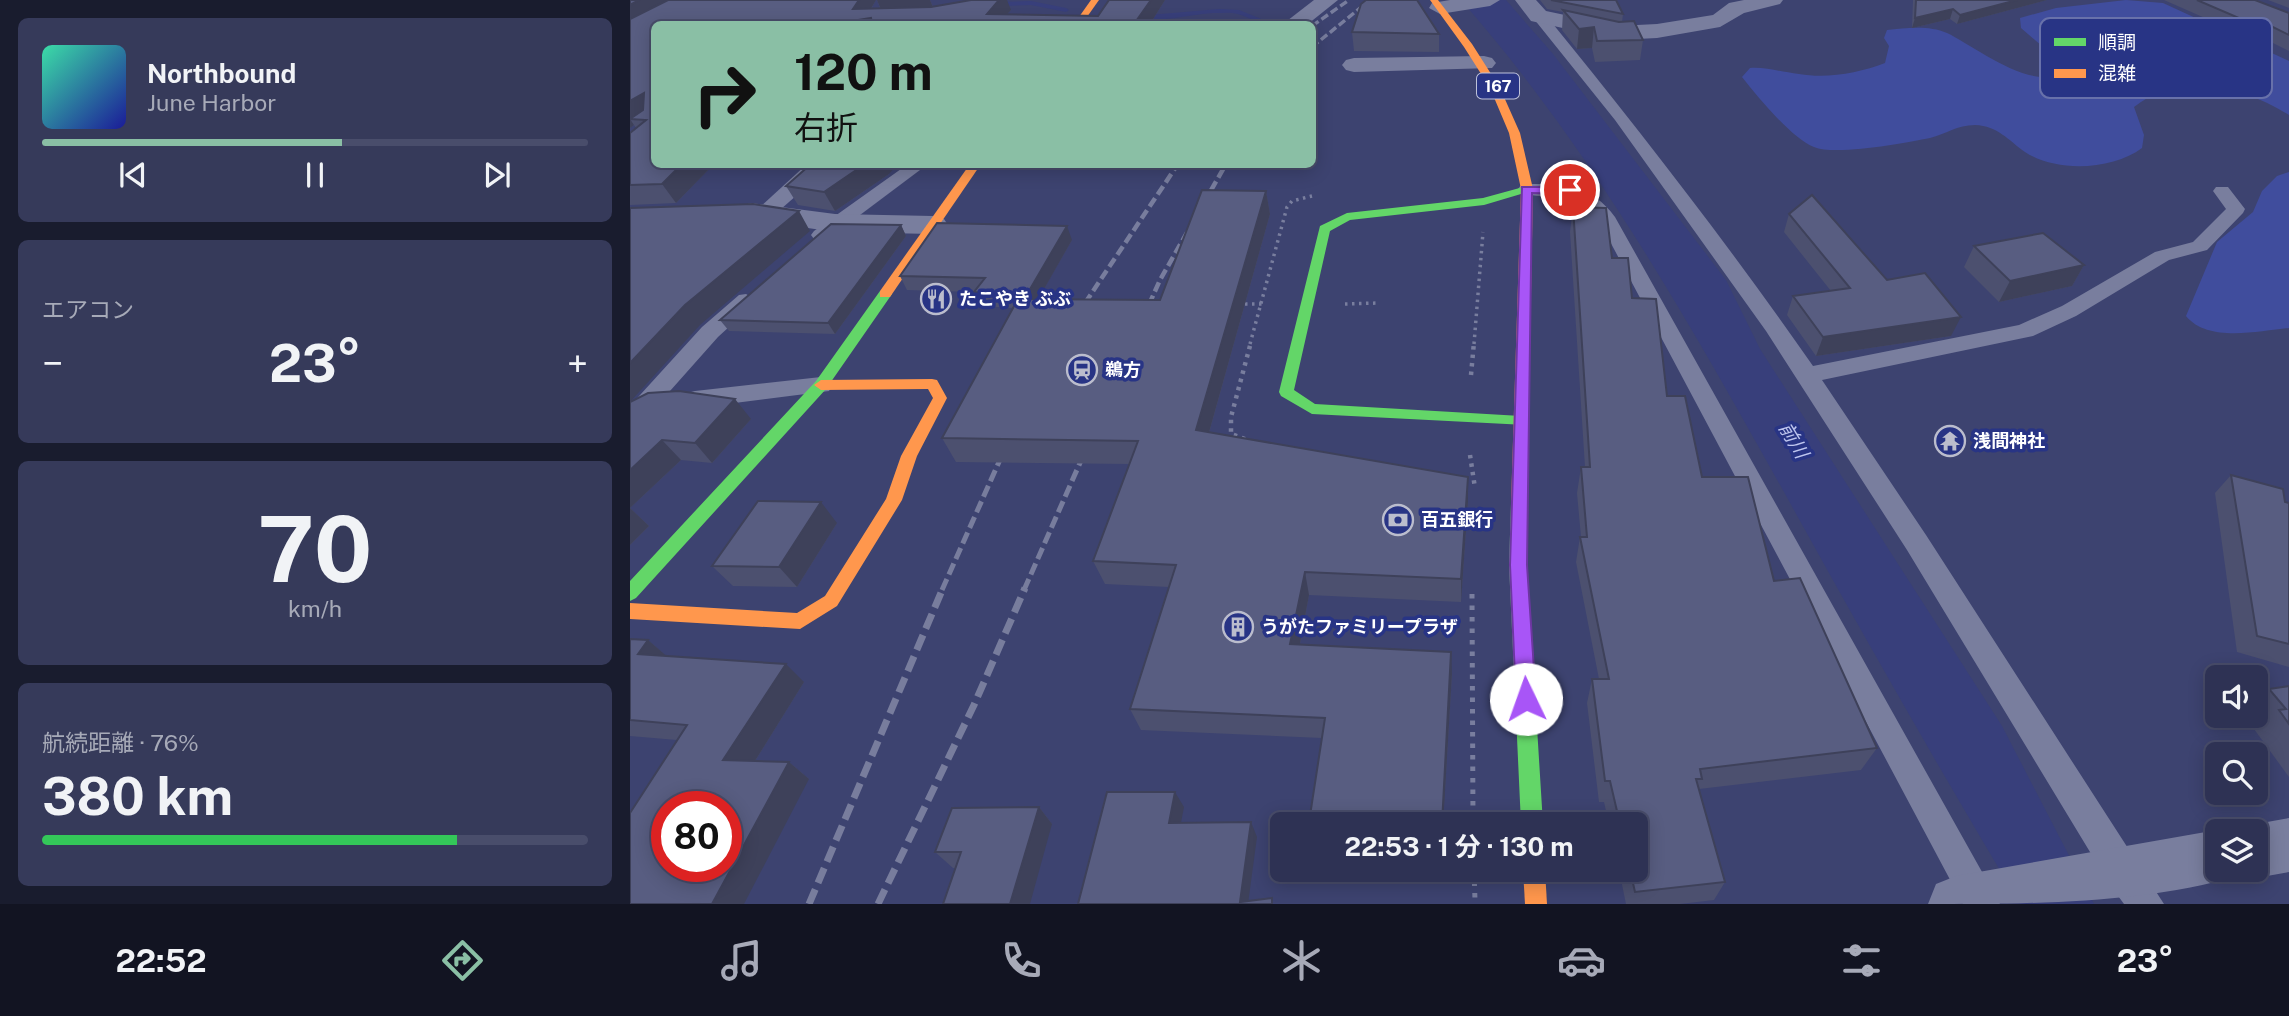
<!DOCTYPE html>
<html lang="ja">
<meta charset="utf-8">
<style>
:root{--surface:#2e3254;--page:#363a5a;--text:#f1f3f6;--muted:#a7aab8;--line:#494d6b;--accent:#8abfa5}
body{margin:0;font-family:"Public Sans","Noto Sans JP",sans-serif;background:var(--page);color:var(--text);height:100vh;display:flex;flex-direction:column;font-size:26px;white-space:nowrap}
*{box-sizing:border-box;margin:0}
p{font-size:23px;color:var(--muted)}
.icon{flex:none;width:38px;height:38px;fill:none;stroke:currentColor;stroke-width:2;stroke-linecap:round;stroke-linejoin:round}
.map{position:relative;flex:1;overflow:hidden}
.panel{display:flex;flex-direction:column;gap:18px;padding:18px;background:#191c2e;width:630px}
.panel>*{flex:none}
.guide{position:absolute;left:21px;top:21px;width:665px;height:147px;border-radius:10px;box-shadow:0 4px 18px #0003,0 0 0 2px var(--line);background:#8abfa5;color:#111;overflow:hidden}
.fabs{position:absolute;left:1575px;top:665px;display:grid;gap:14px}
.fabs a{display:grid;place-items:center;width:63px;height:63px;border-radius:10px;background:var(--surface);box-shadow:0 4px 18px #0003,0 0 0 2px var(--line);font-size:35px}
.speed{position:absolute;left:21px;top:791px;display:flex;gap:14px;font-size:35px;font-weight:700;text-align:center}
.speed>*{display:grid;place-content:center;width:91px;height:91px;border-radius:50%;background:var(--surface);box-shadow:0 4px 18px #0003,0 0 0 2px var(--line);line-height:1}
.speed .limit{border:10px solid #d22;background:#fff;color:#111}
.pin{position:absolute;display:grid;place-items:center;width:60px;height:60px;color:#fff;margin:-30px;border:4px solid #fff;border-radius:50%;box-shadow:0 2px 7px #0007}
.me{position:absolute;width:77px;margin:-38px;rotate:357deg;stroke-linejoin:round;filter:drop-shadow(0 0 5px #0008)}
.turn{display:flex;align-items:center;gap:24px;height:147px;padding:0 28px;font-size:32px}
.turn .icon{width:91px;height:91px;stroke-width:2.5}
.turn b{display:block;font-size:49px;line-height:60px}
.big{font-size:52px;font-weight:700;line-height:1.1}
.panel .card{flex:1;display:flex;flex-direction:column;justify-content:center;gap:10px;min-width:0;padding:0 24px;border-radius:10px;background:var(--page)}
.panel .dial{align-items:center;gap:0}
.dial b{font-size:91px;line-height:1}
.song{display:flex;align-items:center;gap:21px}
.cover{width:84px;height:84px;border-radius:10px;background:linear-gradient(135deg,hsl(160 70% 55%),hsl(240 70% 35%))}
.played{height:7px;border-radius:4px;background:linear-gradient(90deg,var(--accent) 55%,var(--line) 55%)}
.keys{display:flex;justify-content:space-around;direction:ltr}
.heat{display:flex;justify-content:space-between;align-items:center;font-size:38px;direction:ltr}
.charge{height:10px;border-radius:5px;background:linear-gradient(90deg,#34c759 76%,var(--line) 0)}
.trip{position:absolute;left:640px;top:812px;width:378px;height:70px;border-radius:10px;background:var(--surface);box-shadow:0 4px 18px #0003,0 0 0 2px var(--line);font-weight:700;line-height:70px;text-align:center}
.tab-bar{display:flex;height:112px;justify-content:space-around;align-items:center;background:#121422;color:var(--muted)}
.tab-bar .icon{width:49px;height:49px}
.tab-bar .active{color:var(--accent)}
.tab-bar b{font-size:32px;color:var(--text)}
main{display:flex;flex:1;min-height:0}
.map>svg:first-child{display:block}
.green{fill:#404d9d}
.water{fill:#383f7b}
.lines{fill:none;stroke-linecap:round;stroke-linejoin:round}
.stream{fill:#383f7b;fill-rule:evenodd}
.path-far2{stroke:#797e9e;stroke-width:3.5;stroke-dasharray:2.5 4.5;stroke-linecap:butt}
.path-far1{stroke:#797e9e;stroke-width:4.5;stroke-dasharray:3.5 5;stroke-linecap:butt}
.path{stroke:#797e9e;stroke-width:5;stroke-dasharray:4.5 7;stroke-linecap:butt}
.lane{fill:#797e9e;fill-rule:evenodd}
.street{fill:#797e9e;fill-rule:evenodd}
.fast{fill:#63d668;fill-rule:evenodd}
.slow{fill:#ff974d;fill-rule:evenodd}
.rail-far3{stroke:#787d9d;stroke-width:3.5;stroke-dasharray:8 3.5;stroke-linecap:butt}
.rail-far2{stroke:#787d9d;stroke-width:4.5;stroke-dasharray:10 4.5;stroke-linecap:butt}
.rail-far1{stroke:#787d9d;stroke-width:5;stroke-dasharray:12 5;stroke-linecap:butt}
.rail{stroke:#787d9d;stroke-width:7;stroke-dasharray:16 7;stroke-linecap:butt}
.wall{fill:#4c506f}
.shaded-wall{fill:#3e415a}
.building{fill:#585d81;stroke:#3e415a;stroke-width:2;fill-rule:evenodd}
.route{fill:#a855f7;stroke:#6d37a1;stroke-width:2}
.labels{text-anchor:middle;stroke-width:7;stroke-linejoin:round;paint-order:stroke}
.shield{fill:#283485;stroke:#bec2da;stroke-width:2}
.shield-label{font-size:16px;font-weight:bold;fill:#fff}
.poi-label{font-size:18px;font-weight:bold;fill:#fff;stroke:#283485;text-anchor:start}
.water-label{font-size:19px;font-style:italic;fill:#bfc6ef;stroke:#283485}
.key{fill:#283485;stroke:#6871aa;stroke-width:2}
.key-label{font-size:19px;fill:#fff}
</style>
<main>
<section class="panel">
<div class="card">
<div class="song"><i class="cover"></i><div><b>Northbound</b><p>June Harbor</p></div></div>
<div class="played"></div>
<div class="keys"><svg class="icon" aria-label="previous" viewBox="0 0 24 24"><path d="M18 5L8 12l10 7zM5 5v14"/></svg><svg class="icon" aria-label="pause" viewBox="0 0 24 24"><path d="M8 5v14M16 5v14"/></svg><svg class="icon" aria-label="next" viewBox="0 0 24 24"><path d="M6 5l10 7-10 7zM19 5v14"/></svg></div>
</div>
<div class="card"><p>エアコン</p>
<div class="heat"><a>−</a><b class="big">23°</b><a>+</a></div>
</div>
<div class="card dial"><b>70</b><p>km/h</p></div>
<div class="card"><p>航続距離 · 76%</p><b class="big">380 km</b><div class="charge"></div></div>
</section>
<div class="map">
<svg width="1659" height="904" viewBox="0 0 1659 904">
<rect width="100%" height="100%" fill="#3d4370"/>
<!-- green -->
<g class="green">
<path d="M1496 0 1533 3 1659 61V115C1614 86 1548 71 1504 107L1514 135 1512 148C1483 170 1426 173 1395 152 1378 140 1368 126 1345 125 1327 125 1316 134 1300 138 1275 143 1205 156 1184 147 1162 139 1127 96 1112 77L1120 68C1137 67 1151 72 1169 74 1197 79 1229 73 1255 63L1259 46 1254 38 1257 30C1276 28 1299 25 1317 33 1343 45 1404 94 1433 71L1412 46 1391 28 1390 18 1426 8Z"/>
<path d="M1659 172V328C1628 331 1578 343 1556 316L1587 242 1623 212 1632 191 1647 176Z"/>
</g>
<!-- water -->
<path class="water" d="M831 0H876L923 54 1096 280 1130 349 1372 726 1464 904H1390C1314 777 1241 649 1169 519 1068 338 968 156 831 0Z"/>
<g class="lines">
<!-- stream -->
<g class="stream">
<polygon points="401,1 436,8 439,10 436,12 401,5 371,6 368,4 371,2"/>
<path d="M589 9 609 10 644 24C630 25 621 18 608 14 601 12 593 13 586 13 566 13 520 25 505 18L508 16Z"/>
</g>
<!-- path-far2 -->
<g class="path-far2">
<polyline points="615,304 632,304"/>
<polyline points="715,304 748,303"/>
<polyline points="620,344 657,207 662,201 682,196"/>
<polyline points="844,344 853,232"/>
</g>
<!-- path-far1 -->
<g class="path-far1">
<polyline points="841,375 844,342"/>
<polyline points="615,439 601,434 601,417 621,342"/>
<polyline points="840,455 845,488"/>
</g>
<!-- path -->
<g class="path">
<polyline points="842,594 843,824"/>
<polyline points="844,870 845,900"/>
</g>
<!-- lane -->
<g class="lane">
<path d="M909 12 914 13C1008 128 1098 244 1183 366L1389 325 1432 306 1525 252 1563 242 1596 209 1583 191 1586 187H1598L1615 209 1613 213 1577 250 1539 260 1446 316 1403 336 1192 380 1296 535 1534 904H1494L1480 885 1277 550 1136 331 985 120 904 19 902 16Z"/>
<polygon points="177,164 194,164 183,181 143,216 129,216 127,212 129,208"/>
<polygon points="278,164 298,164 198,239 184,239 181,235 184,231"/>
<path d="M897 184C933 184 962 185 985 217L1370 904H1333L968 219C936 184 928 202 891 193L888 189 891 185Z"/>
<polygon points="116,294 126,300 123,305 88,337 8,427 0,429 0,406 72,327 109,295"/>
<polygon points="191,377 199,379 202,385 199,391 81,406 57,405 53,399 57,393 65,391"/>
</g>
<!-- street -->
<g class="street">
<polygon points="684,0 708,0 678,24 653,24"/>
<polygon points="820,0 870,0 860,6 810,14 799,8 802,3"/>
<polygon points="885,0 906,0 916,11 987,26 1027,24 1083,15 1099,3 1114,0 1153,0 1150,4 1114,13 1090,27 1027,38 987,40 901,21"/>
<polygon points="854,56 862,58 866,63 862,68 724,72 716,70 712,65 716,60 724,58"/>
<polygon points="121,203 205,214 303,216 314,219 318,225 314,231 303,234 205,232 111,218 106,212 111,206"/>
<path d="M1659 818V872L1626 878 1608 871 1606 876C1516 904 1394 904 1298 904L1306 884 1326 876 1587 830 1590 831H1587V870H1626V831H1609L1626 824Z"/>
</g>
<!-- fast -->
<g class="fast">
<polygon points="897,186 901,187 901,191 854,205 720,220 700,231 664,390 685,404 891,416 899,421 896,425 682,414 651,396 649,392 690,226 717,213 853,198"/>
<polygon points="255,290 262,294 196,389 6,598 0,601 0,581 186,381 250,291"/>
<polygon points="889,498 895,499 897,504 897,565 913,824 891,824 879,565 881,504 883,499"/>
</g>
<!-- slow -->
<g class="slow">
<polygon points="461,0 469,0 452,24 444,24"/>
<polygon points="800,0 808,0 842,44 870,88 890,133 903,189 897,504 895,509 883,509 881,504 891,189 879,133 860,88 834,47"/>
<polygon points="340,164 351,164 260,297 250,297 250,291"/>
<polygon points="302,379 307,380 317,398 287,456 272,500 207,606 170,629 0,619 0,603 167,613 195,596 256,499 271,456 303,398 298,389 191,390 184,385 191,380"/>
<polygon points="893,870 915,870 917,904 895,904"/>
</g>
<!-- rail-far3 -->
<g class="rail-far3">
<polyline points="682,26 719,0"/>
<polyline points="682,47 740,0"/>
</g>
<!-- rail-far2 -->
<g class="rail-far2">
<polyline points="447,315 548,164"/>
<polyline points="513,318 530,280 596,164"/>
</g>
<!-- rail-far1 -->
<g class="rail-far1">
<polyline points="312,590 377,444"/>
<polyline points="394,590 457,447"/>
</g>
<!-- rail -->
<g class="rail">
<polyline points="179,904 313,588"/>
<polyline points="248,904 344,705 395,588"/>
</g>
</g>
<!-- wall -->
<g class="wall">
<polygon points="0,0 246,0 241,9 250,8 247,0 300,0 303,7 381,10 377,14 468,16 479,0 535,0 520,24 24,24 24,164 84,164 46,203 0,205 0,133 6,128 4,125 0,128"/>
<polygon points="910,0 986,0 993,14 992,22 1013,40 1010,60 965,62 962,48 947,49 932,30 933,12 917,9"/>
<polygon points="1283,0 1417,0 1327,24 1320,19 1282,28"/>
<polygon points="1534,0 1625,0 1659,13 1659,51 1633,38 1625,40"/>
<polygon points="1638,0 1659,0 1659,8"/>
<polygon points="722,32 809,34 809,52 724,51"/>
<polygon points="370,164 480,164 476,170 371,167"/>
<polygon points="179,167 259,174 205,211 168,205 156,186"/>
<polygon points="636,191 640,214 579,433 838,501 831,602 679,595 670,644 822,674 813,824 680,824 679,822 692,738 511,730 500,709 539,587 475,584 463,561 499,464 326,462 312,438 383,308 351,306 344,292 277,290 270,276 442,240 408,299 530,300"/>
<polygon points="943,207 982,258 1002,298 1037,396 1072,477 1144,581 1247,748 1231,770 1069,789 1095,882 1084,900 1050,904 996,904 989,870 1006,870 1006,824 979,824 974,802 969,802 957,703 962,679 969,679 946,562 950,537 951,537 947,493 951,467 955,467 940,232"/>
<polygon points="1159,214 1257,280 1321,336 1186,356 1157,315 1163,296 1201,291 1154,232"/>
<polygon points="271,225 276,236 205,334 99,331 90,320"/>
<polygon points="1344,246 1454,265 1442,286 1369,302 1334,267"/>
<polygon points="0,402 121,419 82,463 51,460 0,508 19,526 0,545"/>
<polygon points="1601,475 1659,503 1659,667 1607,652 1585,493"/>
<polygon points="207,523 167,587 103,586 82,566"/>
<polygon points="0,639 18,640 36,656 174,682 125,761 159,762 179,779 47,740 0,736"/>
<polygon points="1659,686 1659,777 1624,729 1629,725 1621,716 1626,716 1626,699 1639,689"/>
<polygon points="409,807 422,824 325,868 323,868 305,852"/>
</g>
<!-- shaded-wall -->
<g class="shaded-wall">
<polygon points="9,0 51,0 0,27 0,5"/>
<polygon points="229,0 246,0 235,19 241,18 244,24 204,24 223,9"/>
<polygon points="247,0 300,0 304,10 254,17"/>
<polygon points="369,0 377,0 381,10 368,24 357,14"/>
<polygon points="521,0 535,0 520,24 504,24"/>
<polygon points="1387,0 1417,0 1327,24 1330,15"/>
<polygon points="1323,9 1320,19 1282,28 1285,18"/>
<polygon points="1641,26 1633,38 1625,40 1632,28"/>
<polygon points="964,27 962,48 947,49 949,29"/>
<polygon points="14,93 24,109 0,119 4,125 0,128 0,101"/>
<polygon points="52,164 84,164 46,203 32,184"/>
<polygon points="235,164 268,164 259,174 205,211 194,192"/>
<polygon points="474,164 480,164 476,170"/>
<polygon points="636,191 640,214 573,454 566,430"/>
<polygon points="169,211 180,231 70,325 0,402 0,363 55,305"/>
<polygon points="271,225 276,236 205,334 198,323"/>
<polygon points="437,226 442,240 402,310 396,296"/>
<polygon points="1454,265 1442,286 1369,302 1380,281"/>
<polygon points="1331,317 1321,336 1186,356 1193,337"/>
<polygon points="105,399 121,419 82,463 65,443"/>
<polygon points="32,440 51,460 0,508 19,526 0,545 0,470"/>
<polygon points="838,477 838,501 831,602 831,579"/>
<polygon points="191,502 207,523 167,587 149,567"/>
<polygon points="675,572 679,595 666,665 660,644"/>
<polygon points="18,640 40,659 8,654"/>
<polygon points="821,652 822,674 813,824 812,824"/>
<polygon points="156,664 174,682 115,777 93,760"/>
<polygon points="159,762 179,779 114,904 82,904"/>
<polygon points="545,792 554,807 548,838 539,823"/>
<polygon points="409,807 422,824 400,904 380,904"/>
<polygon points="621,822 627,837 618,904 610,902"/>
</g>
<!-- building -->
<g class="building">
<polygon points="0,0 9,0 0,5"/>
<polygon points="38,0 229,0 223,9 301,7 341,0 369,0 357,14 468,16 479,0 521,0 504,24 242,24 241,18 204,24 24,24 24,164 52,164 32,184 0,185 0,133 16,120 0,119 13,110 14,93 0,101 0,19"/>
<polygon points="736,0 787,0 809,34 722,32 731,4"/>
<polygon points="921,0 986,0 993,14"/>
<polygon points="1286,0 1387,0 1330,15 1323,9 1285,18"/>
<polygon points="1567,0 1625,0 1659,13 1659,35 1641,26 1632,28"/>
<polygon points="933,10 989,22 1004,21 1013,40 967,41 964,27 949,29"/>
<polygon points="181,164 235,164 194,192 156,186"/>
<polygon points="572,190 636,191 566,430 838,477 831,579 675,572 660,644 821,652 812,824 741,824 679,822 695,718 500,709 546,565 463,561 508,441 312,438 388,299 530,300"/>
<polygon points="1182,195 1257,280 1295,273 1331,317 1193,337 1163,296 1220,288 1159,214"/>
<polygon points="123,204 169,211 55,305 0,363 0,208"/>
<polygon points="943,207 976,208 982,258 998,258 1002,298 1026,299 1037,396 1055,396 1072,477 1118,477 1144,581 1170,578 1247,748 1070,769 1072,779 1066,779 1095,882 1005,892 1000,870 1006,870 1006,824 990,824 980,781 975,781 962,679 979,679 950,537 957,537 951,467 960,467"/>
<polygon points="307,223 437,226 396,296 344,292 355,278 270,276"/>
<polygon points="201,224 271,225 198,323 90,320"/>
<polygon points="1413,233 1454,265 1380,281 1344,246"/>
<polygon points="49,391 105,399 65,443 32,440 0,470 0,402 18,393"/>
<polygon points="1601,475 1653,489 1655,502 1659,503 1659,644 1627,636"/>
<polygon points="128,501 191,502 149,567 82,566"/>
<path d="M0 639 18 640 8 654 156 664 93 760 159 762 82 904H0V813L57 725 0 720ZM37 807H96V866H37Z"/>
<polygon points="1659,686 1659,724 1649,710 1656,709 1639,689"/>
<polygon points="477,792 545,792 539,823 621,822 610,902 642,898 642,904 448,904"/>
<polygon points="409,807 380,904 313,904 331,852 305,852 322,808"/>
</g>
<!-- route -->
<polygon class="route" points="892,187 940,187 946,190 940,194 902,193 897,565 906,699 903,705 896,708 889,705 886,699 880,565"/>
<!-- icons -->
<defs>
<g id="restaurant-ring" transform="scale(1.575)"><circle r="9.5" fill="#283485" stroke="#bbbdcd" stroke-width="1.5"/><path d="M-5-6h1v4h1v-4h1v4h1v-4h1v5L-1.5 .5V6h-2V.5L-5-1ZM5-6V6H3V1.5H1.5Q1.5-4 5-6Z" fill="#bbbdcd"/></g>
<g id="station-ring" transform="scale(1.575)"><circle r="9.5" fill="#283485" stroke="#bbbdcd" stroke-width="1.5"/><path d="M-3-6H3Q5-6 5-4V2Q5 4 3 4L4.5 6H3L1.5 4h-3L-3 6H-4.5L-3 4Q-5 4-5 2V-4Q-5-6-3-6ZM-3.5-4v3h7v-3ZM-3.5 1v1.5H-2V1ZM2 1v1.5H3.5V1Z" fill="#bbbdcd"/></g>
<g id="temple-ring" transform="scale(1.575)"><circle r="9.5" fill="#283485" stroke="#bbbdcd" stroke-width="1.5"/><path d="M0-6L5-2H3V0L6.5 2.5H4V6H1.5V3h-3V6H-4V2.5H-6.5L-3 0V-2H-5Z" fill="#bbbdcd"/></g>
<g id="bank-ring" transform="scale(1.575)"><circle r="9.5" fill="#283485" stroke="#bbbdcd" stroke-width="1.5"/><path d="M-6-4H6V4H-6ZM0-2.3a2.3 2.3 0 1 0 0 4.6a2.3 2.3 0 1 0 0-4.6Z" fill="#bbbdcd"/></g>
<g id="building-ring" transform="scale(1.575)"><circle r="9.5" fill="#283485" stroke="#bbbdcd" stroke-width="1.5"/><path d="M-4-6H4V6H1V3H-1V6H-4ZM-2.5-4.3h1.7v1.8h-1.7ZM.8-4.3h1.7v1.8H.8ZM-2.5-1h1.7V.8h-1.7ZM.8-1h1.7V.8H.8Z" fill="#bbbdcd"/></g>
</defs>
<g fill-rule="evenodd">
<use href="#restaurant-ring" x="306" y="299"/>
<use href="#station-ring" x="452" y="370"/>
<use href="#temple-ring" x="1320" y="441"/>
<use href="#bank-ring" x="768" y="520"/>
<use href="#building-ring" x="608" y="627"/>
</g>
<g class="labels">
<!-- shield labels -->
<rect class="shield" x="847" y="73.5" width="42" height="25" rx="5"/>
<g class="shield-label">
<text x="868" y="92">167</text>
</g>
<!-- poi labels -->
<g class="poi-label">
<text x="329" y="305">たこやき ぶぶ</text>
<text x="475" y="376">鵜方</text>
<text x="1343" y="447">浅間神社</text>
<text x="791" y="526">百五銀行</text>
<text x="631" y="633">うがたファミリープラザ</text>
</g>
<!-- water labels -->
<g class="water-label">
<text transform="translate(1164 440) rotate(59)" y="7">前川</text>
</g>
</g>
<!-- legend -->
<rect x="1410" y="18" width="232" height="80" rx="10" class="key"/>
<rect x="1424" y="38" width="32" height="8" fill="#63d668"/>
<rect x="1424" y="69" width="32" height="9" fill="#ff974d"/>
<g class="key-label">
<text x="1468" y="49">順調</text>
<text x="1468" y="80">混雑</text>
</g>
</svg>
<div class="fabs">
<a><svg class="icon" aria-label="sound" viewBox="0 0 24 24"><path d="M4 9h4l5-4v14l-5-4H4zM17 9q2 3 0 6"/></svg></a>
<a><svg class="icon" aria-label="search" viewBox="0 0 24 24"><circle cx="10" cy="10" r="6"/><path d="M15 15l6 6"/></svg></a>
<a><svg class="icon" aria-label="layers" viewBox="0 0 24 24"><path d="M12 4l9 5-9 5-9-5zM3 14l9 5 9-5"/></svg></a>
</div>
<div class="speed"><div class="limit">80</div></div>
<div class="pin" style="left:940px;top:190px;background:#d93025"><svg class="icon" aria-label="arrive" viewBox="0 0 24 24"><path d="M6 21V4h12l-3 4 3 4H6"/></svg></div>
<svg class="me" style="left:896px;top:699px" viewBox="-20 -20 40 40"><circle r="19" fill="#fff"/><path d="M0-13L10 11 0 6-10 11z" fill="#a855f7"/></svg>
<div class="trip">22:53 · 1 分 · 130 m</div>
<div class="guide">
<div class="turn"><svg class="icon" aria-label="right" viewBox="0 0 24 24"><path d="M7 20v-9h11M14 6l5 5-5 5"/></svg><div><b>120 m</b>右折</div></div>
</div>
</div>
</main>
<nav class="tab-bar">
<b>22:52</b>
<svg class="icon active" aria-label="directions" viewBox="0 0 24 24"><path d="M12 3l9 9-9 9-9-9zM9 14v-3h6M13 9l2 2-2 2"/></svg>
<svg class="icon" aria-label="music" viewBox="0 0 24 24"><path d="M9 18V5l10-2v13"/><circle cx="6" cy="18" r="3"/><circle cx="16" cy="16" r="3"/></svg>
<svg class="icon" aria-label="phone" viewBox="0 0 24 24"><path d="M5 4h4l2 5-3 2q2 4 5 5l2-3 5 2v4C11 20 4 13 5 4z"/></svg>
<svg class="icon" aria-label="climate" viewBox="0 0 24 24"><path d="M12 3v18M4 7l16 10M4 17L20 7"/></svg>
<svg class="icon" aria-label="car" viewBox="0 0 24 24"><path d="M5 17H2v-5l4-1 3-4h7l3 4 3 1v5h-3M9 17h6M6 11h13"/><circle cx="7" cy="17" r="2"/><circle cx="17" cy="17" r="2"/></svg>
<svg class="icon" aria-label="filters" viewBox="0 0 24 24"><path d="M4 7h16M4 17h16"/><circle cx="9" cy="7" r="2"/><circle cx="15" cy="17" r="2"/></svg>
<b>23°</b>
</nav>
